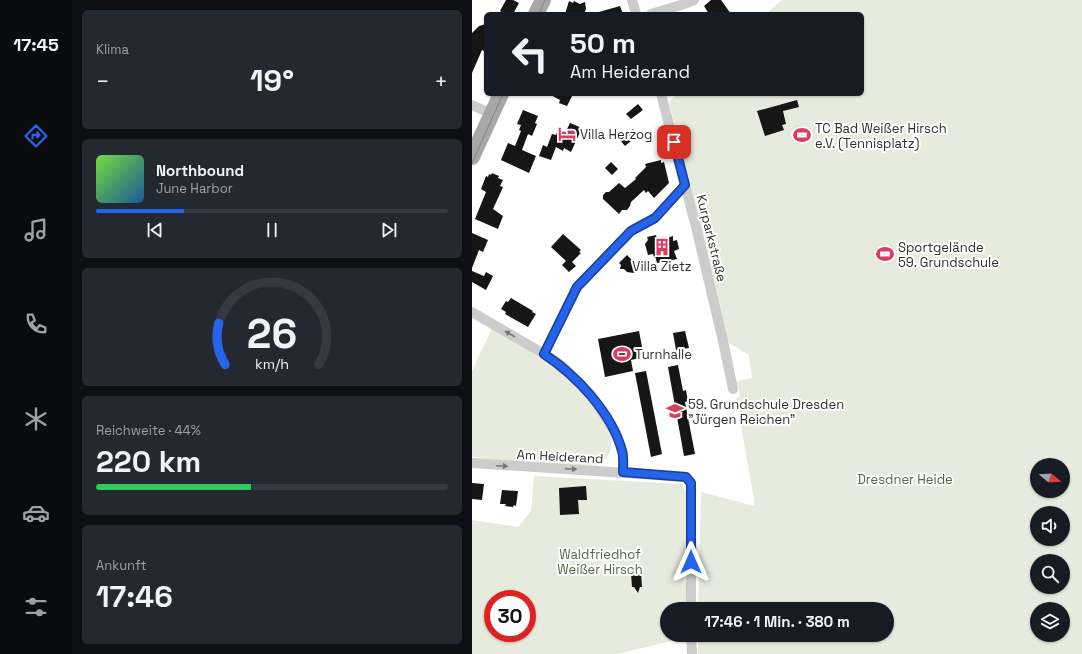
<!DOCTYPE html>
<html lang="de">
<meta charset="utf-8">
<style>
:root{--surface:#171b24;--page:#242831;--text:#f1f3f6;--muted:#9ea1a6;--line:#363941;--accent:#2563eb}
body{margin:0;font-family:"Space Grotesk",sans-serif;background:var(--page);color:var(--text);height:100vh;display:flex;flex-direction:column;font-size:15px;white-space:nowrap}
*{box-sizing:border-box;margin:0}
p{font-size:13px;color:var(--muted)}
.icon{flex:none;width:22px;height:22px;fill:none;stroke:currentColor;stroke-width:2;stroke-linecap:round;stroke-linejoin:round}
.map{position:relative;flex:1;overflow:hidden}
.details{display:flex;flex-direction:column;gap:10px;padding:10px;background:#0d0f14;width:400px}
.details>*{flex:none}
.guide{position:absolute;left:12px;top:12px;width:380px;height:84px;border-radius:6px;box-shadow:0 1px 3px #0004;background:#171b24;color:var(--text);overflow:hidden}
.needle{width:26px;rotate:108deg}
.buttons{position:absolute;left:558px;top:458px;display:grid;gap:8px}
.buttons a{display:grid;place-items:center;width:40px;height:40px;border-radius:50%;background:var(--surface);box-shadow:0 1px 3px #0004;font-size:20px}
.speed{position:absolute;left:12px;top:590px;display:flex;gap:8px;font-size:20px;font-weight:700;text-align:center}
.speed>*{display:grid;place-content:center;width:52px;height:52px;border-radius:50%;background:var(--surface);box-shadow:0 1px 3px #0004;line-height:1}
.speed .limit{border:6px solid #d22;background:#fff;color:#111}
.pin{position:absolute;display:grid;place-items:center;width:34px;height:34px;color:#fff;margin:-17px;border-radius:8px;box-shadow:0 2px 6px #0006}
.me{position:absolute;width:44px;margin:-22px;rotate:0deg;stroke-linejoin:round;filter:drop-shadow(0 0 3px #0008)}
.turn{display:flex;align-items:center;gap:14px;height:84px;padding:0 20px;font-size:18px}
.turn .icon{width:52px;height:52px;stroke-width:2.5}
.turn b{display:block;font-size:28px;line-height:34px}
.big{font-size:30px;font-weight:800;line-height:1.1}
.details .tile{flex:1;display:flex;flex-direction:column;justify-content:center;gap:6px;min-width:0;padding:0 14px;border-radius:6px;background:var(--page)}
.details .dial{align-items:center;gap:0}
.dial svg{height:104px;overflow:visible;fill:none;stroke:var(--line);stroke-width:7;stroke-linecap:round;text-anchor:middle}
.dial text{fill:var(--text);stroke:none}
.song{display:flex;align-items:center;gap:12px}
.cover{width:48px;height:48px;border-radius:6px;background:linear-gradient(135deg,hsl(100 70% 55%),hsl(210 70% 35%))}
.played{height:4px;border-radius:2px;background:linear-gradient(90deg,var(--accent) 25%,var(--line) 25%)}
.keys{display:flex;justify-content:space-around;direction:ltr}
.heat{display:flex;justify-content:space-between;align-items:center;font-size:22px;direction:ltr}
.charge{height:6px;border-radius:3px;background:linear-gradient(90deg,#34c759 44%,var(--line) 0)}
.trip{position:absolute;left:188px;top:602px;width:234px;height:40px;border-radius:20px;background:var(--surface);box-shadow:0 1px 3px #0004;font-weight:800;line-height:40px;text-align:center}
main{display:flex;flex:1;min-height:0}
.dock{display:flex;flex-direction:column;width:72px;justify-content:space-around;align-items:center;background:#090b0e;color:var(--muted)}
.dock .icon{width:28px;height:28px}
.dock .active{color:var(--accent)}
.dock b{font-size:18px;color:var(--text)}
.map>svg:first-child{display:block}
.green{fill:#e7ebdd;fill-rule:evenodd}
.building{fill:#161616}
.lines{fill:none;stroke-linecap:round;stroke-linejoin:round}
.street{stroke:#ccc;stroke-width:10}
.primary{stroke:#a7a7a7;stroke-width:16}
.tram{stroke:#848484;stroke-width:1}
.oneway{fill:#767676}
.route-casing{stroke:#184099;stroke-width:10}
.route{stroke:#2563eb;stroke-width:7}
.labels{text-anchor:middle;stroke-width:4;stroke-linejoin:round;paint-order:stroke}
.poi-label{font-size:13px;fill:#2f2f2f;stroke:#fff;text-anchor:start}
.street-label{font-size:13px;fill:#2f2f2f;stroke:#fff}
.park-label{font-size:13px;fill:#59683f;stroke:#fff}
</style>
<main>
<nav class="dock">
<b>17:45</b>
<svg class="icon active" aria-label="directions" viewBox="0 0 24 24"><path d="M12 3l9 9-9 9-9-9zM9 14v-3h6M13 9l2 2-2 2"/></svg>
<svg class="icon" aria-label="music" viewBox="0 0 24 24"><path d="M9 18V5l10-2v13"/><circle cx="6" cy="18" r="3"/><circle cx="16" cy="16" r="3"/></svg>
<svg class="icon" aria-label="phone" viewBox="0 0 24 24"><path d="M5 4h4l2 5-3 2q2 4 5 5l2-3 5 2v4C11 20 4 13 5 4z"/></svg>
<svg class="icon" aria-label="climate" viewBox="0 0 24 24"><path d="M12 3v18M4 7l16 10M4 17L20 7"/></svg>
<svg class="icon" aria-label="car" viewBox="0 0 24 24"><path d="M5 17H2v-5l4-1 3-4h7l3 4 3 1v5h-3M9 17h6M6 11h13"/><circle cx="7" cy="17" r="2"/><circle cx="17" cy="17" r="2"/></svg>
<svg class="icon" aria-label="filters" viewBox="0 0 24 24"><path d="M4 7h16M4 17h16"/><circle cx="9" cy="7" r="2"/><circle cx="15" cy="17" r="2"/></svg>
</nav>
<section class="details">
<div class="tile"><p>Klima</p>
<div class="heat"><a>−</a><b class="big">19°</b><a>+</a></div>
</div>
<div class="tile">
<div class="song"><i class="cover"></i><div><b>Northbound</b><p>June Harbor</p></div></div>
<div class="played"></div>
<div class="keys"><svg class="icon" aria-label="previous" viewBox="0 0 24 24"><path d="M18 5L8 12l10 7zM5 5v14"/></svg><svg class="icon" aria-label="pause" viewBox="0 0 24 24"><path d="M8 5v14M16 5v14"/></svg><svg class="icon" aria-label="next" viewBox="0 0 24 24"><path d="M6 5l10 7-10 7zM19 5v14"/></svg></div>
</div>
<div class="tile dial"><svg viewBox="0 0 100 80">
<path d="M14 69A42 42 0 1 1 86 69"/>
<path d="M14 69A42 42 0 0 1 9 37" stroke="#2563eb"/>
<text x="50" y="56" font-size="32" font-weight="700">26</text>
<text x="50" y="72" font-size="11">km/h</text>
</svg></div>
<div class="tile"><p>Reichweite · 44%</p><b class="big">220 km</b><div class="charge"></div></div>
<div class="tile"><p>Ankunft</p><b class="big">17:46</b></div>
</section>
<div class="map">
<svg width="610" height="654" viewBox="0 0 610 654">
<rect width="100%" height="100%" fill="#fff"/>
<!-- green -->
<g class="green">
<path d="M310 0H610V654H226V635H415V609H226L229 492 282 506V499L264 398 268 397 265 381 280 378 277 355 254 341 197 102 205 94H390V14H294ZM565 465H591V491H565ZM565 513H591V539H565ZM565 561H591V587H565ZM565 609H591V635H565Z"/>
<path d="M20 328 86 369 114 398 139 434C142 449 137 455 128 465L120 466 24 460 0 457V371Z"/>
<path d="M62 476 209 484 215 492V609H195V635H215V637L146 654H0V520L46 527 59 511ZM21 599H55V633H21Z"/>
</g>
<!-- building -->
<g class="building">
<polygon points="34,0 41,0 47,3 41,14 33,14 28,11"/>
<polygon points="239,0 249,0 259,14 237,14 232,6"/>
<polygon points="97,1 101,3 102,1 108,4 113,2 114,9 112,14 93,14"/>
<polygon points="148,6 151,14 127,14 127,12"/>
<polygon points="14,24 14,52 10,50 0,73 0,33 7,26"/>
<polygon points="77,94 101,94 95,106 87,103 88,100"/>
<polygon points="325,100 327,107 311,111 314,124 310,125 312,130 293,136 285,111"/>
<polygon points="166,104 171,110 159,119 154,114"/>
<polygon points="51,110 66,116 63,123 65,124 60,136 56,134 50,150 64,156 57,173 29,160 36,143 43,146 49,131 47,130 49,125 45,124"/>
<polygon points="98,123 110,128 99,152 92,148 91,151 84,147 79,160 67,156 71,145 75,147 80,134 84,135 86,130 93,133"/>
<polygon points="161,129 166,135 153,146 148,140"/>
<polygon points="189,160 189,163 192,162 197,183 182,198 176,191 174,193 172,190 159,202 158,206 155,210 150,210 147,214 131,199 131,195 134,192 137,192 147,183 153,188 164,179 163,178 174,167 173,164"/>
<polygon points="139,162 146,169 140,175 133,168"/>
<polygon points="20,173 27,176 26,178 31,180 28,186 31,187 21,209 31,216 26,229 3,219 14,192 9,189 14,176 16,177 17,174 19,175"/>
<polygon points="0,233 16,240 11,252 7,250 0,268"/>
<polygon points="91,234 109,250 107,252 109,253 100,262 104,266 97,272 90,265 94,261 79,247"/>
<polygon points="184,235 185,239 191,237 192,239 201,236 201,241 205,240 207,249 202,251 205,259 185,263 183,256 182,257 181,254 176,255 173,244 176,240 175,237"/>
<polygon points="155,255 165,265 164,271 162,273 155,272 152,269 148,269 149,265 147,263"/>
<polygon points="0,271 12,276 14,272 21,276 14,290 0,282"/>
<polygon points="39,298 61,311 60,312 64,314 56,327 33,314 34,312 29,309 34,301 36,302"/>
<polygon points="167,331 172,357 159,360 161,371 133,377 126,339"/>
<polygon points="213,331 217,348 204,350 201,333"/>
<polygon points="206,365 211,391 214,390 215,396 216,401 213,402 223,454 212,456 196,367"/>
<polygon points="174,371 190,454 179,457 163,373"/>
<polygon points="0,483 12,484 10,500 0,499"/>
<polygon points="114,486 115,500 106,500 107,514 88,515 87,488"/>
<polygon points="30,490 46,491 44,506 42,505 41,507 33,506 34,504 28,504"/>
<polygon points="169,572 170,587 168,587 166,593 162,587 160,587 159,573"/>
</g>
<g class="lines">
<!-- street -->
<g class="street">
<polyline points="160,0 164,14"/>
<polyline points="179,14 212,4 222,0"/>
<polyline points="189,94 225,231 251,341 261,389"/>
<polyline points="0,105 20,114"/>
<polyline points="0,312 72,354 89,365 118,394 144,433 151,452 151,472"/>
<polyline points="72,354 105,287 159,231 183,218 213,185"/>
<polyline points="0,463 214,477 219,483 219,609"/>
<polyline points="219,635 220,654"/>
</g>
<!-- primary -->
<g class="primary">
<polyline points="64,14 71,0"/>
<polyline points="0,157 29,94"/>
</g>
<!-- tram -->
<g class="tram">
<polyline points="67,14 73,0"/>
<polyline points="0,163 31,94"/>
</g>
</g>
<!-- one-way arrows -->
<defs><path id="oneway-solid" d="M-6-.8H1V-3.2L6.5 0L1 3.2V.8H-6Z"/></defs>
<g class="oneway">
<use href="#oneway-solid" transform="translate(38 334) rotate(-150)"/>
<use href="#oneway-solid" transform="translate(30 466) rotate(3)"/>
<use href="#oneway-solid" transform="translate(99 469) rotate(3)"/>
</g>
<g class="lines">
<!-- route casing -->
<g class="route-casing">
<path id="route" d="M202 142 213 185 183 218 159 231 105 287 72 354C104 375 140 413 150 451 152 457 151 465 151 472L214 477 219 483V562"/>
</g>
<!-- route -->
<use href="#route" class="route"/>
</g>
<!-- icons -->
<defs>
<g id="hotel-bare" transform="scale(1.38)"><path d="M-6-4.5h1.5V1H6V5H4.5V3h-9V5H-6ZM-4 0a1.8 1.8 0 1 1 3.6 0ZM.5 0V-2.5h3Q6-2.5 6 0Z" fill="#da3d62" stroke="#fff" stroke-width="2.5" paint-order="stroke"/></g>
<g id="stadium-bare" transform="scale(1.38)"><path d="M0-5a6.5 5 0 1 0 0 10a6.5 5 0 1 0 0-10ZM-3.5-1.8h7v3.6h-7Z" fill="#da3d62" stroke="#fff" stroke-width="2.5" paint-order="stroke"/></g>
<g id="building-bare" transform="scale(1.38)"><path d="M-4-6H4V6H1V3H-1V6H-4ZM-2.5-4.3h1.7v1.8h-1.7ZM.8-4.3h1.7v1.8H.8ZM-2.5-1h1.7V.8h-1.7ZM.8-1h1.7V.8H.8Z" fill="#da3d62" stroke="#fff" stroke-width="2.5" paint-order="stroke"/></g>
<g id="school-bare" transform="scale(1.38)"><path d="M0-5L7-2L0 1L-7-2ZM-4 1L0 2.5L4 1V4Q0 6-4 4Z" fill="#da3d62" stroke="#fff" stroke-width="2.5" paint-order="stroke"/></g>
</defs>
<g fill-rule="evenodd">
<use href="#hotel-bare" x="95" y="134"/>
<use href="#stadium-bare" x="330" y="135"/>
<use href="#building-bare" x="190" y="247"/>
<use href="#stadium-bare" x="413" y="254"/>
<use href="#stadium-bare" x="150" y="354"/>
<use href="#school-bare" x="203" y="411"/>
</g>
<g class="labels">
<!-- poi labels -->
<g class="poi-label">
<text x="343" y="133">TC Bad Weißer Hirsch<tspan x="343" dy="15">e.V. (Tennisplatz)</tspan></text>
<text x="108" y="139">Villa Herzog</text>
<text x="426" y="252">Sportgelände<tspan x="426" dy="15">59. Grundschule</tspan></text>
<text x="190" y="271" text-anchor="middle">Villa Zietz</text>
<text x="163" y="359">Turnhalle</text>
<text x="216" y="409">59. Grundschule Dresden<tspan x="216" dy="15">"Jürgen Reichen"</tspan></text>
</g>
<!-- street labels -->
<g class="street-label">
<text transform="translate(240 238) rotate(76)" y="5">Kurparkstraße</text>
<text transform="translate(88 456) rotate(3)" y="5">Am Heiderand</text>
</g>
<!-- park labels -->
<g class="park-label">
<text x="433" y="484">Dresdner Heide</text>
<text x="128" y="559">Waldfriedhof<tspan x="128" dy="15">Weißer Hirsch</tspan></text>
</g>
</g>
</svg>
<div class="buttons">
<a><svg class="needle" viewBox="-14 -14 28 28"><path d="M0-13l5 13h-10z" fill="#e53935"/><path d="M0 13l5-13h-10z" fill="#9ea1a6"/></svg></a>
<a><svg class="icon" aria-label="sound" viewBox="0 0 24 24"><path d="M4 9h4l5-4v14l-5-4H4zM17 9q2 3 0 6"/></svg></a>
<a><svg class="icon" aria-label="search" viewBox="0 0 24 24"><circle cx="10" cy="10" r="6"/><path d="M15 15l6 6"/></svg></a>
<a><svg class="icon" aria-label="layers" viewBox="0 0 24 24"><path d="M12 4l9 5-9 5-9-5zM3 14l9 5 9-5"/></svg></a>
</div>
<div class="speed"><div class="limit">30</div></div>
<div class="pin" style="left:202px;top:142px;background:#d93025"><svg class="icon" aria-label="arrive" viewBox="0 0 24 24"><path d="M6 21V4h12l-3 4 3 4H6"/></svg></div>
<svg class="me" style="left:219px;top:562px" viewBox="-20 -20 40 40"><path d="M0-17L14 15 0 8-14 15z" fill="#2563eb" stroke="#fff" stroke-width="4"/></svg>
<div class="trip">17:46 · 1 Min. · 380 m</div>
<div class="guide">
<div class="turn"><svg class="icon" aria-label="left" viewBox="0 0 24 24"><path d="M17 20v-9H6M10 6l-5 5 5 5"/></svg><div><b>50 m</b>Am Heiderand</div></div>
</div>
</div>
</main>
